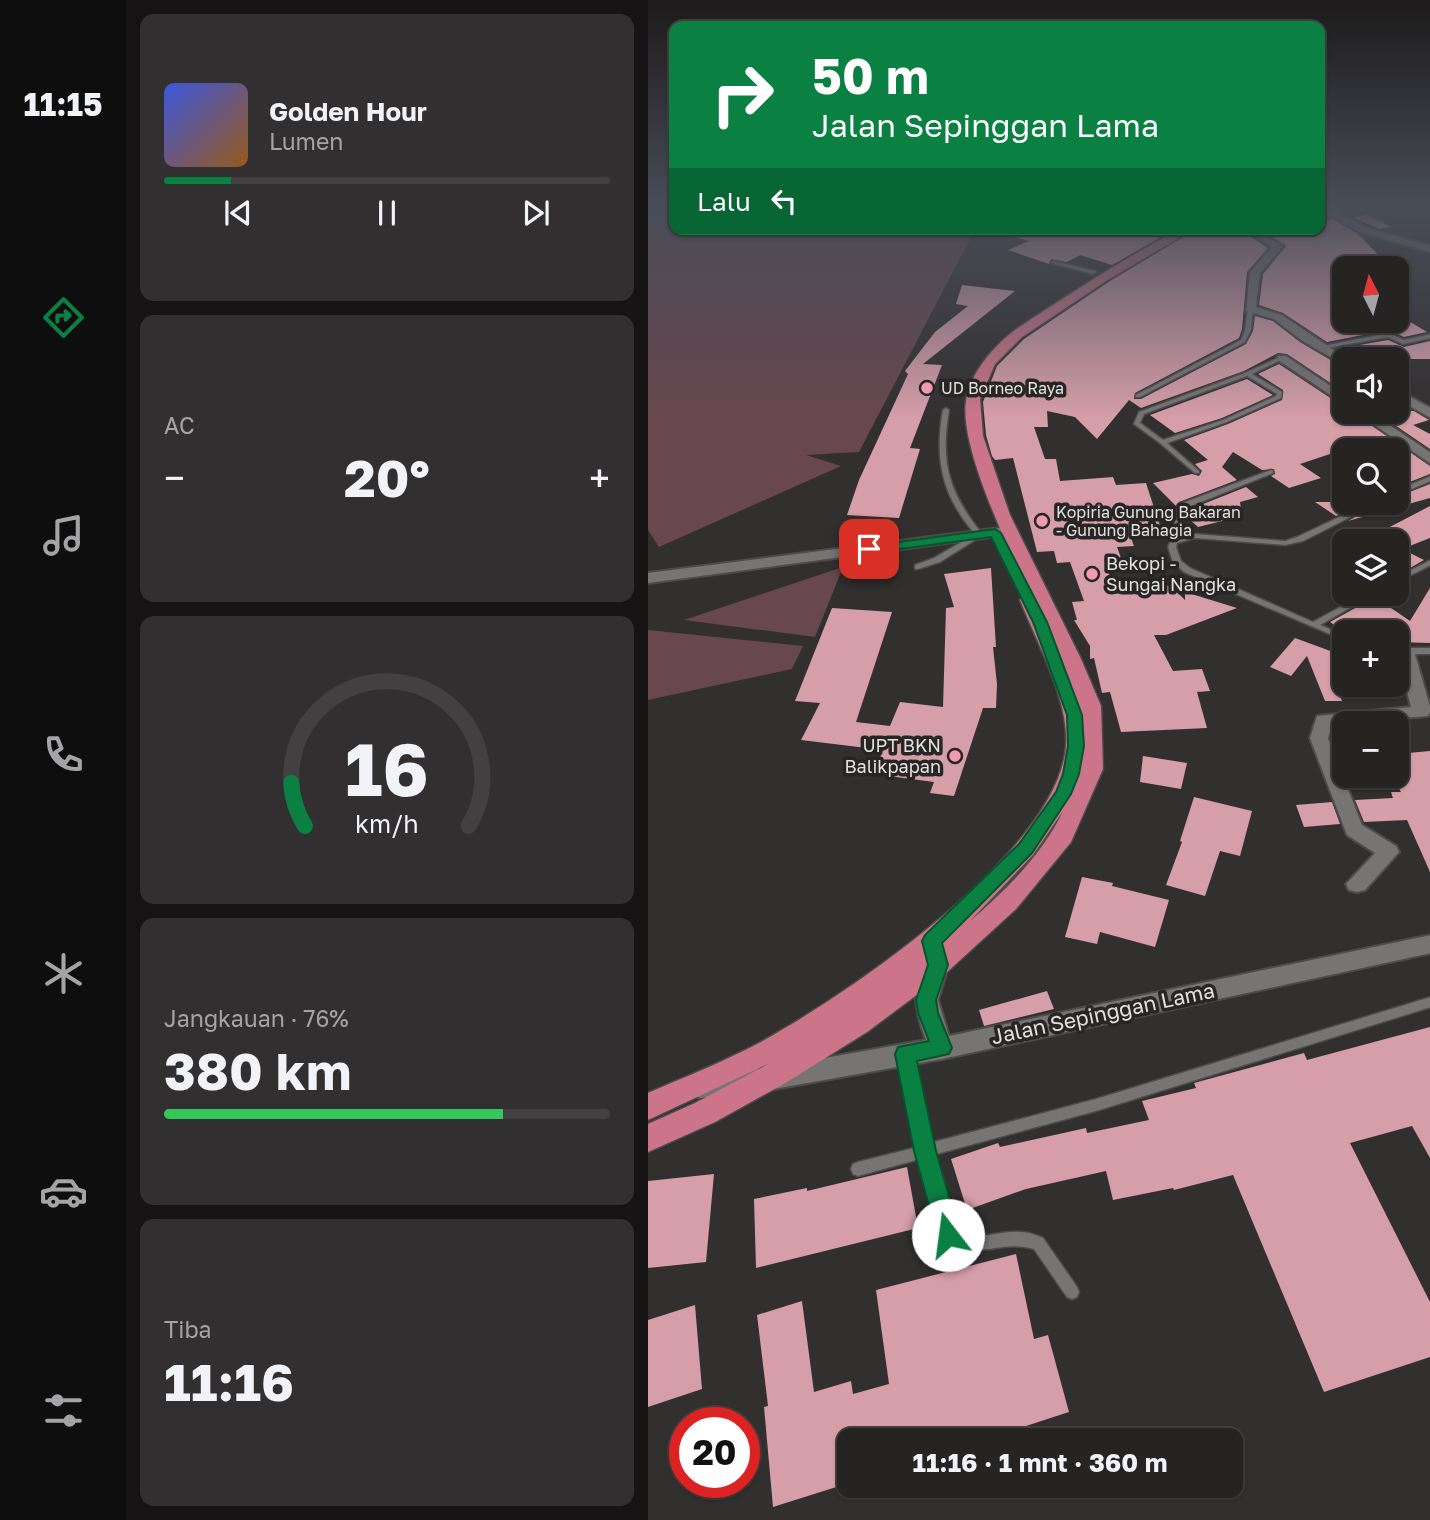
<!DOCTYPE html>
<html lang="id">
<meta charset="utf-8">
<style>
:root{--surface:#262323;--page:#322f30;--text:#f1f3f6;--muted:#a4a4a6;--line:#424041;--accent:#0b8043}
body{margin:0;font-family:"Golos Text",sans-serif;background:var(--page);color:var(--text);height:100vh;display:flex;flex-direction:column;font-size:26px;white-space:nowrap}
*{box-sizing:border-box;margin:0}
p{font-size:23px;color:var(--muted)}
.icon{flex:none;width:38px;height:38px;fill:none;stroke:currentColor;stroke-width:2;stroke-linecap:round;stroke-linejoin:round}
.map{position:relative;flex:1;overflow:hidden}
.side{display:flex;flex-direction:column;gap:14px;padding:14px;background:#151313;width:522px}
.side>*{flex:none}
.guide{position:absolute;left:21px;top:21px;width:656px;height:214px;border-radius:14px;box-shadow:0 2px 5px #0004,0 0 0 2px var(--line);background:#0b8043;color:#fff;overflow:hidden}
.needle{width:46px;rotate:354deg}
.tools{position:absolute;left:684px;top:256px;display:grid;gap:14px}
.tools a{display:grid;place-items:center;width:77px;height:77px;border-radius:14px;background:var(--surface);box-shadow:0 2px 5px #0004,0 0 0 2px var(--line);font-size:35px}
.speed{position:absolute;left:21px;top:1407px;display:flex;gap:14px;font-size:35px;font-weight:700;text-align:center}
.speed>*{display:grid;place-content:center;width:91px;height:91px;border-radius:50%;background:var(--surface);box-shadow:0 2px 5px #0004,0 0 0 2px var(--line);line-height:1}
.speed .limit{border:10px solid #d22;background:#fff;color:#111}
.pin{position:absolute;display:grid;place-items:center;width:60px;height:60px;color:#fff;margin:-30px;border-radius:14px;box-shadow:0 4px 10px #0006}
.me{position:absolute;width:77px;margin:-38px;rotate:345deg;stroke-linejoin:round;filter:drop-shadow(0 0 5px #0008)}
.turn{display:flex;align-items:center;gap:24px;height:147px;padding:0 28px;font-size:32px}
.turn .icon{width:91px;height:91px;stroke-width:2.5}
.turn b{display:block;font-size:49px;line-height:60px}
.then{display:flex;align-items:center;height:66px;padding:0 28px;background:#0003;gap:14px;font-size:26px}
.big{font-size:52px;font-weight:700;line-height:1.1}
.side .widget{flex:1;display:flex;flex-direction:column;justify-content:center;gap:10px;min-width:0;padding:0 24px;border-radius:14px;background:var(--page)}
.side .dial{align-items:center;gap:0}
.dial svg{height:182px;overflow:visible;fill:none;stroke:var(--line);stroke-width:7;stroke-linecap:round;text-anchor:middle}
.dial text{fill:var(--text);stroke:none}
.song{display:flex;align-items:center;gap:21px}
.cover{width:84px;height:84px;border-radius:10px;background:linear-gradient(135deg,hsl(230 70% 55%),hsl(30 70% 35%))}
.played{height:7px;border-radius:4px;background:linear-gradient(90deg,var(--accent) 15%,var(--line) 15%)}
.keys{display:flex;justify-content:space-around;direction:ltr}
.heat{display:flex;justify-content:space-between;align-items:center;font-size:38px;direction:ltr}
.charge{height:10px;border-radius:5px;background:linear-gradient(90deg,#34c759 76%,var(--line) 0)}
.trip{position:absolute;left:189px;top:1428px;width:406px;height:70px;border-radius:14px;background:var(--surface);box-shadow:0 2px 5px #0004,0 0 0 2px var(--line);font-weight:700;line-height:70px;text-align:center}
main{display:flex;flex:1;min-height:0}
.tab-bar{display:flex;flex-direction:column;width:126px;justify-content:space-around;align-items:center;background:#0f0e0e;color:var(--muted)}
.tab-bar .icon{width:49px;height:49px}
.tab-bar .current{color:var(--accent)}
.tab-bar b{font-size:32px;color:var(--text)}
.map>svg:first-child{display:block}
.green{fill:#68474e}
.building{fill:#d59ea9}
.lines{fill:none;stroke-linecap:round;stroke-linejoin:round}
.lane-casing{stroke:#4e4b4b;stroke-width:3}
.street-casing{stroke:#4e4b4b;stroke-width:4}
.highway-casing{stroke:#4e4b4b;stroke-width:3}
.lane{fill:#777474;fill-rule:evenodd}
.street{fill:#777474;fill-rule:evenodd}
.highway{fill:#cc758a;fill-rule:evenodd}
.route{fill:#0b8043;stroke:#07532c;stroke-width:2}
.poi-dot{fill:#f29aae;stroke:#282525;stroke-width:2.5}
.labels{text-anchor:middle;stroke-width:7;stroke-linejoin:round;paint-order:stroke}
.far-poi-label{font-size:16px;fill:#e2e0e0;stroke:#282525;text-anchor:start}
.poi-label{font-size:18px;fill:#e2e0e0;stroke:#282525;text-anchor:start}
.near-street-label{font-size:21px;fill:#e2e0e0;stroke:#282525}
</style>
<main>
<nav class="tab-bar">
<b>11:15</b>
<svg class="icon current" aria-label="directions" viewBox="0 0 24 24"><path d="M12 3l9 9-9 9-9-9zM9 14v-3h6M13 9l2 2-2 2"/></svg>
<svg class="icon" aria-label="music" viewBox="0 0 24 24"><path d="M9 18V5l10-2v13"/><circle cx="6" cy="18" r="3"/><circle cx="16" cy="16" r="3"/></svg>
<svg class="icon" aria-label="phone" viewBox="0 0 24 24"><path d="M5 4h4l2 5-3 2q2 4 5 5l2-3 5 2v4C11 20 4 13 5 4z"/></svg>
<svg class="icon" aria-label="climate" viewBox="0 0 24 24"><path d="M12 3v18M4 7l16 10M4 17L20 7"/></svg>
<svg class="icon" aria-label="car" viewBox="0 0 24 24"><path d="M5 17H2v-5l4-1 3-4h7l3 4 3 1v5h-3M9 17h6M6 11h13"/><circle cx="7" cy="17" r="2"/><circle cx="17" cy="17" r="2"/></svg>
<svg class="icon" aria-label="filters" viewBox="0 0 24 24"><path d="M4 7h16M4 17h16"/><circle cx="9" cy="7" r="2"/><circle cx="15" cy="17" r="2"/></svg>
</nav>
<section class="side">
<div class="widget">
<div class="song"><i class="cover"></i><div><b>Golden Hour</b><p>Lumen</p></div></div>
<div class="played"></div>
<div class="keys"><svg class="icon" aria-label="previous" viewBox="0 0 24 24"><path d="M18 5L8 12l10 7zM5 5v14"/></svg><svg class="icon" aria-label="pause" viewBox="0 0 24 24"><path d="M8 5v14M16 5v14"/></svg><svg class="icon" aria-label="next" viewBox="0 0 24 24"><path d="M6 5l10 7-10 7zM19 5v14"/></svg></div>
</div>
<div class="widget"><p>AC</p>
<div class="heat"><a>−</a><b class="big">20°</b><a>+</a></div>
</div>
<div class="widget dial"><svg viewBox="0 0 100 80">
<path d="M14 69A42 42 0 1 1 86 69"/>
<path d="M14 69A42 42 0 0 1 8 50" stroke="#0b8043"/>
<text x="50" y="56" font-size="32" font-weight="700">16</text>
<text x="50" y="72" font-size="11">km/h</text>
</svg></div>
<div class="widget"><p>Jangkauan · 76%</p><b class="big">380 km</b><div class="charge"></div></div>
<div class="widget"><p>Tiba</p><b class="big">11:16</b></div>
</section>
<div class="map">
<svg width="783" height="1520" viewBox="0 0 783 1520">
<rect width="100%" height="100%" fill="#322f2f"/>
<!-- green -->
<g class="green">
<polygon points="0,215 26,216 26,229 337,230 323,237 211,452 158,455 193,466 11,547 0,530"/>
<polygon points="195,567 167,637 36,620"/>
<polygon points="0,630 155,646 144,669 0,700"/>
</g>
<!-- building -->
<g class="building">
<polygon points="719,215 744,227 732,229 704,217"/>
<polygon points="685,219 710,234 743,268 696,268 696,320 759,320 779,332 756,337 740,330 679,342 635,313 611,305 615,274 638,246 612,229 672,229 672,221"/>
<polygon points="380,229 527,229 464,265 432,255 419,262 403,259 401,264 360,250 381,241 366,237"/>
<polygon points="549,229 592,229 620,248 599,272 594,329 591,338 487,393 486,399 493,399 598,344 605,331 607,316 625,321 652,342 696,368 696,392 639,354 630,353 596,371 493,408 481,400 449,439 427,417 399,411 400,427 386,427 397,459 408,459 412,481 465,477 468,485 498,483 514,532 481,533 486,546 469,547 473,558 456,559 468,594 510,583 524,587 537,600 537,592 589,608 518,635 506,635 525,671 554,669 562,691 549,692 559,728 473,732 462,692 454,693 446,658 442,659 442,646 426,620 429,620 424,602 436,601 422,562 409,563 406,551 389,552 365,458 347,460 344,456 338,435 335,402 349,366 376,339 462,281"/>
<polygon points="314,285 367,291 275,364 294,365 262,448 272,449 251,518 199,515 211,480 260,374 257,371 287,332 320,306 308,304"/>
<polygon points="740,340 756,347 782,341 782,359 712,359 696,349 696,354 689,349"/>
<polygon points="631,364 696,407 696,411 703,411 782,466 782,474 749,487 749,450 694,450 652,464 673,478 641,488 623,476 627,474 626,469 614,470 585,452 574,467 589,480 531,502 528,506 505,483 544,474 551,476 554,471 547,464 560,460 536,440 580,424 634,400 635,390 610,374"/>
<polygon points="599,379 625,395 574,418 527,433 502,415"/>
<polygon points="726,411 766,411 781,420 765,425 782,434 782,449"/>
<polygon points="782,484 782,498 700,521 734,502 749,502 749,497"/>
<polygon points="598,487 610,497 592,502 594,516 550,527 537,515 540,510"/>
<polygon points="667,502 716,502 688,516"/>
<polygon points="782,506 782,538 754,549 776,560 762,568 749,557 749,541 715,541"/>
<polygon points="343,568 348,647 345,647 349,684 348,708 335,708 306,796 282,793 286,782 225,774 235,750 153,740 172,703 147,701 184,608 244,612 208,722 242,726 252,702 295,707 298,608 306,607 296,574"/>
<polygon points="782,588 782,643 749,642 749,632 697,632 682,622 727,597 762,621"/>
<polygon points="647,638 696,656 683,674 694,701 677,701 659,656 643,676 622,667"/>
<polygon points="782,751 782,872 759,820 716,822 707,800 745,798 743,792 753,792 749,785 749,754"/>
<polygon points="495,756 539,763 533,789 492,782"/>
<polygon points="546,797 604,811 592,856 572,851 557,896 518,885 534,842 532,841"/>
<polygon points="684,802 692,824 656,827 648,805"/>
<polygon points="434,877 465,883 464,886 521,900 507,947 452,932 449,944 417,937"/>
<polygon points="399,991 406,1009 336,1026 331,1010"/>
<polygon points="782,1027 782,1158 764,1126 702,1143 782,1302 782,1357 676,1392 585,1175 526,1190 525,1188 465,1200 458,1171 378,1189 319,1210 303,1159 350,1143 352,1147 438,1128 439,1133 501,1120 494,1101 548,1088 546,1083 656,1053 659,1060"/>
<polygon points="259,1167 270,1228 108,1268 106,1199 159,1188 159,1191"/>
<polygon points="66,1174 58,1262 0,1268 0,1181"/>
<polygon points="368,1254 386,1339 400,1335 421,1412 335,1440 201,1440 201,1483 125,1507 116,1407 120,1406 109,1315 154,1301 166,1392 203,1381 205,1394 241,1384 228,1290"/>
<polygon points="47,1305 54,1389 0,1407 0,1320"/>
</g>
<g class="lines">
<!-- lane casing -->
<g class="lane-casing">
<g id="lane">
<polygon points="405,261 447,271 448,272 445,274 403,263"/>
<polygon points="600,308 605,309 603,330 597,342 492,397 488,397 488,395 593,340 597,330"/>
<polygon points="741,333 756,340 783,334 783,338 755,344 740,337 673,349 670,347"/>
<path d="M632 357 637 358 604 374 634 392 633 398 579 422 519 443 551 471V473H547L512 443 486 424 491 412 597 373ZM599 376 629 394 628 396 575 420 515 440 492 423 496 414Z"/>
<path d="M298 408 301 410C292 464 301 493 335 535L292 562 270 569H267V565L286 558 327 534C294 496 286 459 295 410Z"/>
<path d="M623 470 625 471V473L538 508 533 518 536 537 547 534 637 541 649 537 723 502H732L655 541 637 545 547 538 529 543 528 547 533 561 542 568 665 622 718 593H728L672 625 696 635V640L536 572 525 562 520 547 523 540 530 539C525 526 523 516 532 504Z"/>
<polygon points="783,476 783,481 749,495 749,490"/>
<polygon points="783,560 783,565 749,582 749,577"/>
<rect x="749" y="648" width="34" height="6"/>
<path d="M783 997V1007L448 1111 285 1155 306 1231C327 1243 350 1230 373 1232 381 1232 388 1235 395 1238L429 1287 431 1292 429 1297 424 1299 419 1297 386 1249C351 1239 331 1262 295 1240L272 1159 210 1176 205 1174 203 1169 205 1164 210 1162 270 1147 252 1055 254 1051 258 1049 262 1051 264 1055 282 1143 448 1099Z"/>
</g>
</g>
<!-- street casing -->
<g class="street-casing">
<g id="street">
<polygon points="672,205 679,205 716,227 783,246 783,252 710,231 672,209"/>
<polygon points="364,229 378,229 365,235 360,232"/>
<polygon points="595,229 607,229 635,246 612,273 608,307 634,315 699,359 696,359 696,365 653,340 626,319 598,311 602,272 624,247"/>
<polygon points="630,356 638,356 696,395 696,404 630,360"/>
<polygon points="749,390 783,408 783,418 749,399"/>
<polygon points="706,411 721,411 783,453 783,464"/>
<polygon points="360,527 365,528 367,531 365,534 0,583 0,573"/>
<polygon points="757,646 766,651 783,710 780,716 696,723 684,726 680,738 714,825 748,846 751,852 717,890 709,892 701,890 698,884 727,853 699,835 662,738 669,716 763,707 749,653 751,647"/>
<path d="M783 935V953L294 1059 126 1089 52 1098 43 1094 39 1086 43 1078 52 1074 126 1067 278 1040C265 1005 264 991 281 956L289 953 297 956 301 963 290 1000 301 1036Z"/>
</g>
</g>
<!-- highway casing -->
<g class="highway-casing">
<path id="highway" d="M533 229H546L461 279 374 337 347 364 332 399 335 436 362 515 433 659 453 706 455 769 423 842 368 909 298 973 219 1032 139 1082 67 1122 0 1152V1124L47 1103 122 1063 0 1120V1093C37 1077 75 1062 111 1043 199 995 411 852 418 745 421 699 389 643 372 600L375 596 383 595C362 552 311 447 318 401 321 380 335 360 349 346 365 329 386 318 405 305 447 278 488 252 533 229ZM415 811C395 854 357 891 322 921L385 855Z"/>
</g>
<!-- lane -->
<use href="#lane" class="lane"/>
<!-- street -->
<use href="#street" class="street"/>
<!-- highway -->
<use href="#highway" class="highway"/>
</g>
<!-- sky -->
<linearGradient id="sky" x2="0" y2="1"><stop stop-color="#1c1a1a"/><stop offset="0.49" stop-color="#494d58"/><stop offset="1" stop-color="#494d58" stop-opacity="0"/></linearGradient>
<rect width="783" height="418" fill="url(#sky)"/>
<!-- route -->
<polygon class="route" points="347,529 353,533 399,622 434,715 436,746 431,774 423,794 384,853 294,943 300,965 288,1000 290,1013 304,1048 301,1054 269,1061 288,1151 312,1235 309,1244 300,1247 292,1244 289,1235 266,1151 247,1054 250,1047 281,1041 270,1013 268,1000 280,965 274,941 277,935 371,844 408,792 415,774 420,746 419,715 385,622 343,537 221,553 214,549 221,546"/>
<!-- markers -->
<g class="poi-dot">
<circle cx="279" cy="388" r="7"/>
<circle cx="394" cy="521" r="7"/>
<circle cx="444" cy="574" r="7"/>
<circle cx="307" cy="756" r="7"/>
</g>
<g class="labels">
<!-- far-poi labels -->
<g class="far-poi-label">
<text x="293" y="394">UD Borneo Raya</text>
<text x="408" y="518">Kopiria Gunung Bakaran<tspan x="408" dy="18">- Gunung Bahagia</tspan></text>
</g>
<!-- poi labels -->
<g class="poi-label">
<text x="458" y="570">Bekopi -<tspan x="458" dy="21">Sungai Nangka</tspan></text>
<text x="293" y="752" text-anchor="end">UPT BKN<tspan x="293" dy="21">Balikpapan</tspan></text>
</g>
<!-- near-street labels -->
<g class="near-street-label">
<text transform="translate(455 1014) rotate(-12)" y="7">Jalan Sepinggan Lama</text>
</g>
</g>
</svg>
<div class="tools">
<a><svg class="needle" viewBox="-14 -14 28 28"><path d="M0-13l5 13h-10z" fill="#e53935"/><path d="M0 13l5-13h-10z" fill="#a4a4a6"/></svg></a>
<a><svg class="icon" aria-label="sound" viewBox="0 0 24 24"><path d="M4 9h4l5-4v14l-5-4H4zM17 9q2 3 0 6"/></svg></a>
<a><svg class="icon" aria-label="search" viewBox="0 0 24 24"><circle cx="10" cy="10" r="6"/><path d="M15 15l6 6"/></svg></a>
<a><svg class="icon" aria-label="layers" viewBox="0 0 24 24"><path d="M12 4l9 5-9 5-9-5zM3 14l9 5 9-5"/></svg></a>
<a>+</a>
<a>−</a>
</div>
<div class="speed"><div class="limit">20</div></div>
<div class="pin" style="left:221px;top:549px;background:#d93025"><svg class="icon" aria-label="arrive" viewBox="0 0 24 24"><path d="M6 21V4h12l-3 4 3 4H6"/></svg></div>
<svg class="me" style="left:300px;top:1235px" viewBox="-20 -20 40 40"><circle r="19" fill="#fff"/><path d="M0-13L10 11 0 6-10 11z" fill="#0b8043"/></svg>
<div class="trip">11:16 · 1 mnt · 360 m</div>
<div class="guide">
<div class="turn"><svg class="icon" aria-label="right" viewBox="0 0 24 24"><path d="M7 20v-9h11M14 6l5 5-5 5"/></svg><div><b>50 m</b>Jalan Sepinggan Lama</div></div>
<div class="then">Lalu<svg class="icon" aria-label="left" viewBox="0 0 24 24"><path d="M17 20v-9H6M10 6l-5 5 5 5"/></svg></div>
</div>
</div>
</main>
